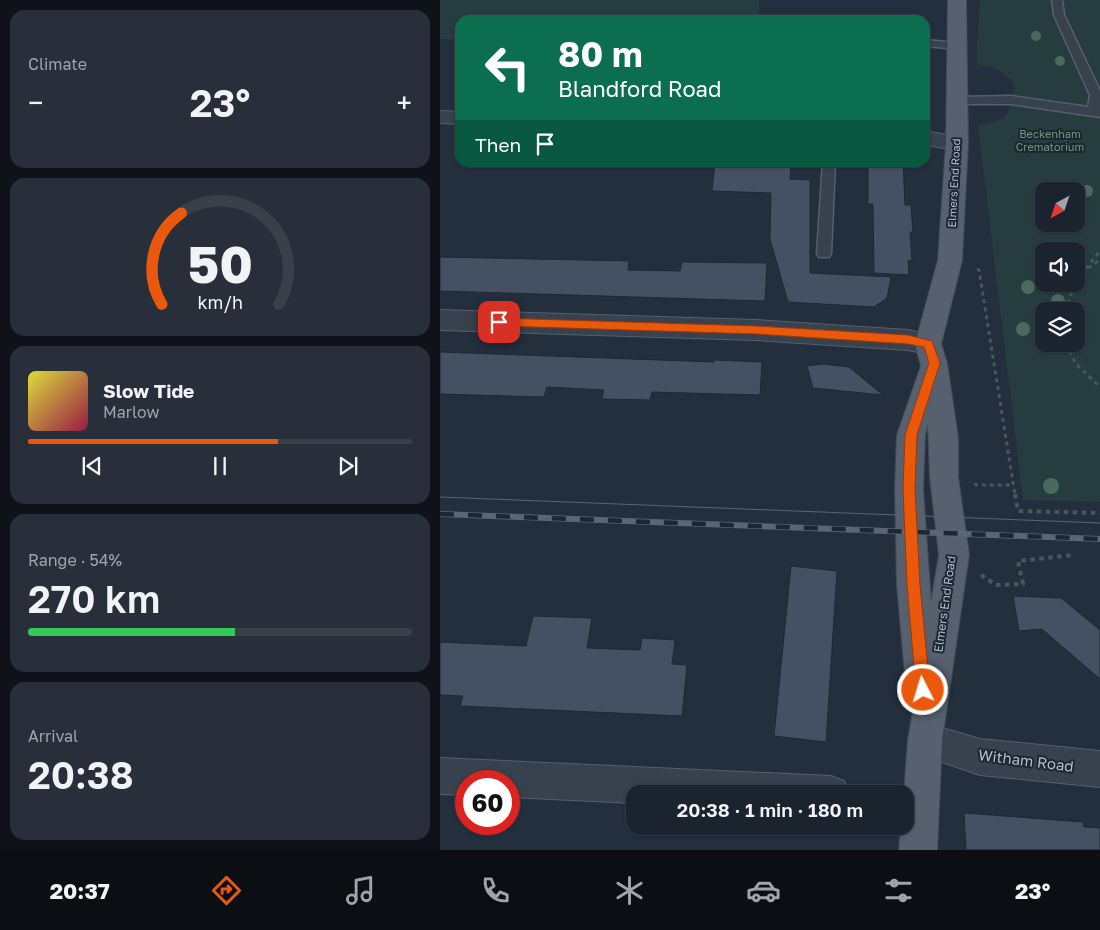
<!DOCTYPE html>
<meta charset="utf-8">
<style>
:root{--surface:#1b232e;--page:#282f3a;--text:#f1f3f6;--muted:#a0a4aa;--line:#39404a;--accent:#ea580c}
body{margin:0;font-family:"Golos Text",sans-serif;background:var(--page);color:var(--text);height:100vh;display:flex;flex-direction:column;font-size:19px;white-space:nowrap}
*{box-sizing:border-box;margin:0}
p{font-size:16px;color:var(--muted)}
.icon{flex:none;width:28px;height:28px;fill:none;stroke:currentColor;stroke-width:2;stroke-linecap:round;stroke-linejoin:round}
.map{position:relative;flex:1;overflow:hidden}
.sheet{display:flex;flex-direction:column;gap:10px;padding:10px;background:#0f1319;width:440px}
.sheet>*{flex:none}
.top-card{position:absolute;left:15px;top:15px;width:475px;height:152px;border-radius:15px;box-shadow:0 1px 4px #0004,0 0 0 1px var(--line);background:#0b6e4f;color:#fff;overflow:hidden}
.needle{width:32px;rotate:220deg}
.tools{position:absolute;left:595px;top:182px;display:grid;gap:10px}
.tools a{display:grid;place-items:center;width:50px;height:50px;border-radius:10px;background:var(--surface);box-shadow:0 1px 4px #0004,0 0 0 1px var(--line);font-size:25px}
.speed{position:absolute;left:15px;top:770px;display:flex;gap:10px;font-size:25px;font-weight:700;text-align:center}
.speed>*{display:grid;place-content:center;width:65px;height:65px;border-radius:50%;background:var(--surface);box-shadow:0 1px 4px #0004,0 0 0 1px var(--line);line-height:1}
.speed .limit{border:8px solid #d22;background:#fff;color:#111}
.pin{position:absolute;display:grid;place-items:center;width:42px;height:42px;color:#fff;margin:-21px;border-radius:10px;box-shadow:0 2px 8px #0006}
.me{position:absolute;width:55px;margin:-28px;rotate:355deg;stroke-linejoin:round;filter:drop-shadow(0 0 4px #0008)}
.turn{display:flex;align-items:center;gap:18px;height:105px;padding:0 20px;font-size:22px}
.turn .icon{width:65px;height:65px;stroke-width:2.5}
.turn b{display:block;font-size:35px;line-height:42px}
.then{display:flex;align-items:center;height:48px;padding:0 20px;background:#0003;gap:10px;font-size:19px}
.big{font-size:38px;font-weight:600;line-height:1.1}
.sheet .widget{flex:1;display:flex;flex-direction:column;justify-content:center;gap:8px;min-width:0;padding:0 18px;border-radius:15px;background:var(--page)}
.sheet .dial{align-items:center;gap:0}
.dial svg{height:130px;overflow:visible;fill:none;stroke:var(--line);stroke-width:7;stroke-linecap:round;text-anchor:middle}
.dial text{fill:var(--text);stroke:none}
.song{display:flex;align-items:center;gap:15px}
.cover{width:60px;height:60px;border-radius:8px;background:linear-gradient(135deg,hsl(60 70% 55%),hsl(340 70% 35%))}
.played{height:5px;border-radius:2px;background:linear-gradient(90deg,var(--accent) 65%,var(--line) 65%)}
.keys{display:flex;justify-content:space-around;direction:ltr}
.heat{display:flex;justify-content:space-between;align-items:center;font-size:28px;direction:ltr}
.charge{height:8px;border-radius:4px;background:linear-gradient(90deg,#34c759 54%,var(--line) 0)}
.trip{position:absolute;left:186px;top:785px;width:288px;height:50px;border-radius:15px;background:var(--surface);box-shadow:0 1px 4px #0004,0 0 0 1px var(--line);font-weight:600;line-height:50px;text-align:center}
.tab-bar{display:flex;height:80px;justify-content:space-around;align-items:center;background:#0b0e12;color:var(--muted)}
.tab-bar .icon{width:35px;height:35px}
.tab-bar .active{color:var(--accent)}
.tab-bar b{font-size:22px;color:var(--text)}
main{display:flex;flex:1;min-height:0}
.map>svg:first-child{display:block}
.green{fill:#263c3f;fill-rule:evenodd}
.building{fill:#455162;stroke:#1f2835}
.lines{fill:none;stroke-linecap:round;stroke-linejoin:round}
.lane-casing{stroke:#565f6c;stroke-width:3}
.street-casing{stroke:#565f6c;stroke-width:2}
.primary-casing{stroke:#414a57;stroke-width:2}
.path-far2{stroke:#44595c;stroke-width:2.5;stroke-dasharray:2.5 2.5;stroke-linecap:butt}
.path-far1{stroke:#44595c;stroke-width:3;stroke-dasharray:4 4;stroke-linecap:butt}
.path{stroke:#44595c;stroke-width:4;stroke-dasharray:4.5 4.5;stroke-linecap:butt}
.lane{fill:#38414e;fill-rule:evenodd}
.street{fill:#38414e;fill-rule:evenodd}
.primary{fill:#56606e;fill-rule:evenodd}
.tram{stroke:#5a6575;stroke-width:1}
.rail-casing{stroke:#5a6575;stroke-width:6}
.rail{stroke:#1d2633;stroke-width:4.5;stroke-dasharray:14;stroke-linecap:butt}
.tree{fill:#4b6a5d}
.route{fill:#ea580c;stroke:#983908}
.labels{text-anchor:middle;stroke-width:4;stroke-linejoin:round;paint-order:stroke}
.far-park-label{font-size:11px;fill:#6b9a76;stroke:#1d2633}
.far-street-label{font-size:11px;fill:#b4bcc9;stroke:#1d2633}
.street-label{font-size:12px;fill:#b4bcc9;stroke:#1d2633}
.near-street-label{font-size:15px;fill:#b4bcc9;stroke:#1d2633}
</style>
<main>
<section class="sheet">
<div class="widget"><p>Climate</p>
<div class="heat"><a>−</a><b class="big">23°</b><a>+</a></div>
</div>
<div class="widget dial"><svg viewBox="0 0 100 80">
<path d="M14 69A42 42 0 1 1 86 69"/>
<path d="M14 69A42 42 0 0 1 26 13" stroke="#ea580c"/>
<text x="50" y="56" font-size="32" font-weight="700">50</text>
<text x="50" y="72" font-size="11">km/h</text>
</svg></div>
<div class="widget">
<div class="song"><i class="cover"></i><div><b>Slow Tide</b><p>Marlow</p></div></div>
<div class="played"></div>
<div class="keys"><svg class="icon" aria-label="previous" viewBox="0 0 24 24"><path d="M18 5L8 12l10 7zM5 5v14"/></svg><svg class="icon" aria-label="pause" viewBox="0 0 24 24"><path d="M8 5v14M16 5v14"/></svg><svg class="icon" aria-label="next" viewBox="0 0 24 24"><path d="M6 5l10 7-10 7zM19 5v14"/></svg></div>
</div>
<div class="widget"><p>Range · 54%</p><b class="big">270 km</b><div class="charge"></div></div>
<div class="widget"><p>Arrival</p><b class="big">20:38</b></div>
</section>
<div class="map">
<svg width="660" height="850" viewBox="0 0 660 850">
<rect width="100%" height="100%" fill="#242f3e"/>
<!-- green -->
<g class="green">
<polygon points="0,0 319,0 319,20 20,20 20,40 0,39"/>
<path d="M540 0H660V502L583 500 538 125C571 120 568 116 575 85 563 70 555 68 536 64ZM604 191H636V224H604ZM604 251H636V284H604ZM604 311H636V344H604Z"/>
</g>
<!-- building -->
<g class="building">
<polygon points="275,162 351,162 350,179 370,180 370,273 451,277 447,298 434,307 348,302 330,239 331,193 272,191"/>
<polygon points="428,162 463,162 465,205 471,205 473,233 470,232 472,261 468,260 469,275 434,273 433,204 428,204"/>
<polygon points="0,257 189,261 188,270 240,271 242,262 327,263 325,301 0,291"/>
<polygon points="0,352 274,362 274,360 322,362 320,395 212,392 210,400 162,399 164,390 107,387 104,397 0,394"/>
<polygon points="383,364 409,367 443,395 373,388 367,366"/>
<polygon points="351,566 397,571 386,742 334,736"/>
<polygon points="573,596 621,598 660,630 660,679 602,629 579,631"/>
<polygon points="93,616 152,618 147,648 200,650 202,638 235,640 232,664 247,665 242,716 20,706 23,696 0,695 0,642 86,646"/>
<polygon points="524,813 643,822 644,827 660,828 660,850 526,850"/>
</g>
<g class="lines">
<!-- lane casing -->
<g class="lane-casing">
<g id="lane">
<polygon points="612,0 622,0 624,15 660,91 660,117 571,104 513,104 511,101 517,97 571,96 648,107 650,95 614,15"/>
<polygon points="485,40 518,43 524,46 518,49 485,46"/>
<polygon points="383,162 395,162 391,253 389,257 379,257 377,253"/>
</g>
</g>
<!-- street casing -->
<g class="street-casing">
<g id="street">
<polygon points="0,111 20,112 20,124 0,123"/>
<polygon points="485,131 524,138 528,143 524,148 517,150 485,145"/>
<polygon points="0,310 316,320 468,330 497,337 501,344 497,351 488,354 468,350 316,340 0,330"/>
<polygon points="485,723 540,739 660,751 660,787 540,775 473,752 468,740 473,728"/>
<polygon points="0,758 391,776 404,781 409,794 195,794 195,803 69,797 69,781 26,781 26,795 0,794"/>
</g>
</g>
<!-- primary casing -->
<g class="primary-casing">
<path id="primary" d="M508 0H526L528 143 522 260 501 344 507 363 518 438V477L529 555 502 740 497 850H459L461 826H465L464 794 468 740 475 699 471 698 466 686 457 585 455 489 457 435 481 366 475 344 498 260 506 143ZM488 424 490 477 499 555 491 603 483 489 485 435Z"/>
</g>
<!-- path-far2 -->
<polyline class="path-far2" points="626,142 624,132 628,129"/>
<!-- path-far1 -->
<g class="path-far1">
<polyline points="648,268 660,260"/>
<polyline points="537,269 539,270 575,495"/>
<polyline points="636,281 660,251"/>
<polyline points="625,311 635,284"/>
<polyline points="626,344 636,364 660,387"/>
<polyline points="535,483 536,485 573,485"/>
</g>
<!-- path -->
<g class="path">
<polyline points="575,494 578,511 660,513"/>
<polyline points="541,575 556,585 583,584 578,561 634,555"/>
</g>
<!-- lane -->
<use href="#lane" class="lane"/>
<!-- street -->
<use href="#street" class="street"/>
<!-- primary -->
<use href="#primary" class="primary"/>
<!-- tram -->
<polyline class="tram" points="0,497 660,523"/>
<!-- rail casing -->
<g class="rail-casing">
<polyline id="rail" points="0,514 660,539"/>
</g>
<!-- rail -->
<use href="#rail" class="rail"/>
</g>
<!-- trees -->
<g class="tree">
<circle cx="596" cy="36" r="5"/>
<circle cx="620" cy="61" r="5"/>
<circle cx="647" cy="191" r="6"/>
<circle cx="588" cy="287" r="7"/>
<circle cx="618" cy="301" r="7"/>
<circle cx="583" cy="329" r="7"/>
<circle cx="611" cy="486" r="8"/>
</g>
<!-- route -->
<polygon class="route" points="59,318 316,326 468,335 492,341 500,363 477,435 475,488 480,585 490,690 488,695 483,697 478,695 476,690 467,585 463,488 465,435 489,363 484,347 468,344 316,334 59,326 54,322"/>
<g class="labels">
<!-- far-park labels -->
<g class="far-park-label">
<text x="610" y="138">Beckenham<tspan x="610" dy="13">Crematorium</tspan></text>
</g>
<!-- far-street labels -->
<g class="far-street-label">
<text transform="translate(514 183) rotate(-87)" y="4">Elmers End Road</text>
</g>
<!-- street labels -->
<g class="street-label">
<text transform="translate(505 604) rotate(-82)" y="4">Elmers End Road</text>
</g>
<!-- near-street labels -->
<g class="near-street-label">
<text transform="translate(586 761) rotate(7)" y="5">Witham Road</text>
</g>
</g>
</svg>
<div class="tools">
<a><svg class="needle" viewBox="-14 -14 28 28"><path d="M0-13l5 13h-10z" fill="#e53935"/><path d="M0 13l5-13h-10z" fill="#a0a4aa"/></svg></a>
<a><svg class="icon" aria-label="sound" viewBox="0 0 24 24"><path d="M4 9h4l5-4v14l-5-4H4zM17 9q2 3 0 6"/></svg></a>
<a><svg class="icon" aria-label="layers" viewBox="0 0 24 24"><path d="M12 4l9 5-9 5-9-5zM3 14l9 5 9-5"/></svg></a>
</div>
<div class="speed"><div class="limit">60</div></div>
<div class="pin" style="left:59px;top:322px;background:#d93025"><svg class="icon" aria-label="arrive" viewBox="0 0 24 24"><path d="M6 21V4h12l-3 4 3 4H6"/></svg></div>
<svg class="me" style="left:483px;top:690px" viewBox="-20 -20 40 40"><circle r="17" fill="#ea580c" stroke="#fff" stroke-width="3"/><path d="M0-11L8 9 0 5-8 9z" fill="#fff"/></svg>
<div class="trip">20:38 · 1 min · 180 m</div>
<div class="top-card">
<div class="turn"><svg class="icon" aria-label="left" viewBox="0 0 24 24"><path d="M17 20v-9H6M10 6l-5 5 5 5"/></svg><div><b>80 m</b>Blandford Road</div></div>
<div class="then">Then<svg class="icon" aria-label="arrive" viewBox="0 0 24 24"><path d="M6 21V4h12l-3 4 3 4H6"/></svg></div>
</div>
</div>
</main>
<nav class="tab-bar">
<b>20:37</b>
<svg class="icon active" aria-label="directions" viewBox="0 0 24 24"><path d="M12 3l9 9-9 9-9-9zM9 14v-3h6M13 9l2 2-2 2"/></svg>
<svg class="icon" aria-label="music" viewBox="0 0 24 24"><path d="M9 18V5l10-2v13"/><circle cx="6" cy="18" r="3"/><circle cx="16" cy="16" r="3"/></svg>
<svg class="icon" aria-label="phone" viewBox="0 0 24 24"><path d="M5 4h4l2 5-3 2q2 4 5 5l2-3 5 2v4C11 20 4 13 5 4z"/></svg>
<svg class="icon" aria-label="climate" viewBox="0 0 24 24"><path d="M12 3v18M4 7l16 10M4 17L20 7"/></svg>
<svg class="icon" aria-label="car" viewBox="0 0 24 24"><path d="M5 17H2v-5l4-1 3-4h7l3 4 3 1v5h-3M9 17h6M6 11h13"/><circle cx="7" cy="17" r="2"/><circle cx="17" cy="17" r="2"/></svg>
<svg class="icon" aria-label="filters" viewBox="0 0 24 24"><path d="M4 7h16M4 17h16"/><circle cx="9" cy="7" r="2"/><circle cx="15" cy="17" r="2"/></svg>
<b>23°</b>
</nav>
